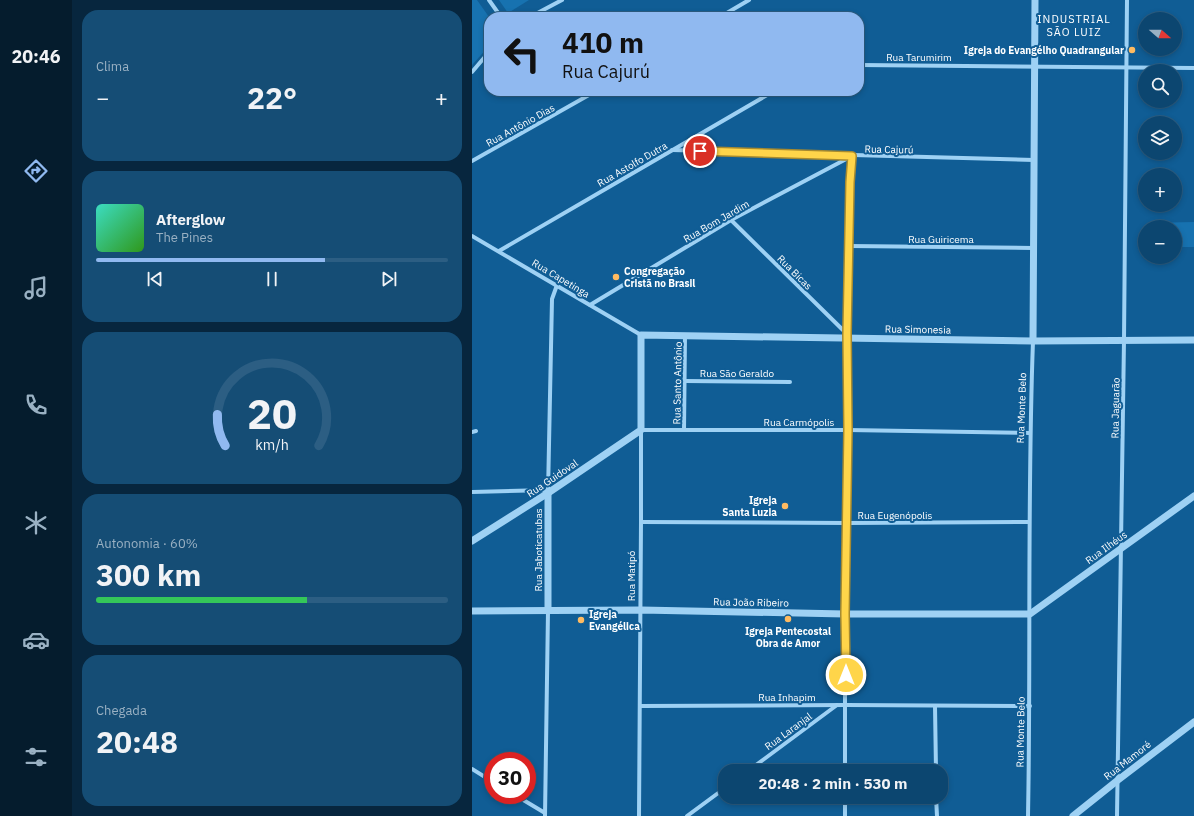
<!DOCTYPE html>
<html lang="pt">
<meta charset="utf-8">
<style>
:root{--surface:#0c4670;--page:#154d75;--text:#f1f3f6;--muted:#9ab1c3;--line:#2c5e83;--accent:#90b9f0}
body{margin:0;font-family:"IBM Plex Sans",sans-serif;background:var(--page);color:var(--text);height:100vh;display:flex;flex-direction:column;font-size:15px;white-space:nowrap}
*{box-sizing:border-box;margin:0}
p{font-size:13px;color:var(--muted)}
.icon{flex:none;width:22px;height:22px;fill:none;stroke:currentColor;stroke-width:2;stroke-linecap:round;stroke-linejoin:round}
.map{position:relative;flex:1;overflow:hidden}
.side{display:flex;flex-direction:column;gap:10px;padding:10px;background:#07263e;width:400px}
.side>*{flex:none}
.hud{position:absolute;left:12px;top:12px;width:380px;height:84px;border-radius:16px;box-shadow:0 2px 6px #0003,0 0 0 1px var(--line);background:#90b9f0;color:#111;overflow:hidden}
.needle{width:26px;rotate:110deg}
.fabs{position:absolute;left:666px;top:12px;display:grid;gap:8px}
.fabs a{display:grid;place-items:center;width:44px;height:44px;border-radius:50%;background:var(--surface);box-shadow:0 2px 6px #0003,0 0 0 1px var(--line);font-size:20px}
.speed{position:absolute;left:12px;top:752px;display:flex;gap:8px;font-size:20px;font-weight:700;text-align:center}
.speed>*{display:grid;place-content:center;width:52px;height:52px;border-radius:50%;background:var(--surface);box-shadow:0 2px 6px #0003,0 0 0 1px var(--line);line-height:1}
.speed .limit{border:6px solid #d22;background:#fff;color:#111}
.pin{position:absolute;display:grid;place-items:center;width:34px;height:34px;color:#fff;margin:-17px;border:2px solid #fff;border-radius:50%;box-shadow:0 1px 4px #0007}
.me{position:absolute;width:44px;margin:-22px;rotate:0deg;stroke-linejoin:round;filter:drop-shadow(0 0 3px #0008)}
.turn{display:flex;align-items:center;gap:14px;height:84px;padding:0 12px;font-size:18px}
.turn .icon{width:52px;height:52px;stroke-width:2.5}
.turn b{display:block;font-size:28px;line-height:34px}
.big{font-size:30px;font-weight:700;line-height:1.1}
.side .tile{flex:1;display:flex;flex-direction:column;justify-content:center;gap:6px;min-width:0;padding:0 14px;border-radius:16px;background:var(--page)}
.side .dial{align-items:center;gap:0}
.dial svg{height:104px;overflow:visible;fill:none;stroke:var(--line);stroke-width:7;stroke-linecap:round;text-anchor:middle}
.dial text{fill:var(--text);stroke:none}
.song{display:flex;align-items:center;gap:12px}
.cover{width:48px;height:48px;border-radius:6px;background:linear-gradient(135deg,hsl(170 70% 55%),hsl(110 70% 35%))}
.played{height:4px;border-radius:2px;background:linear-gradient(90deg,var(--accent) 65%,var(--line) 65%)}
.keys{display:flex;justify-content:space-around;direction:ltr}
.heat{display:flex;justify-content:space-between;align-items:center;font-size:22px;direction:ltr}
.charge{height:6px;border-radius:3px;background:linear-gradient(90deg,#34c759 60%,var(--line) 0)}
.trip{position:absolute;left:246px;top:764px;width:230px;height:40px;border-radius:16px;background:var(--surface);box-shadow:0 2px 6px #0003,0 0 0 1px var(--line);font-weight:700;line-height:40px;text-align:center}
main{display:flex;flex:1;min-height:0}
.tab-bar{display:flex;flex-direction:column;width:72px;justify-content:space-around;align-items:center;background:#051c2d;color:var(--muted)}
.tab-bar .icon{width:28px;height:28px}
.tab-bar .active{color:var(--accent)}
.tab-bar b{font-size:18px;color:var(--text)}
.map>svg:first-child{display:block}
.green{fill:#1772b0}
.lines{fill:none;stroke-linecap:round;stroke-linejoin:round}
.minor{stroke:#9ed1f4;stroke-width:4}
.tertiary{stroke:#9ed1f4;stroke-width:7}
.route-casing{stroke:#a68a30;stroke-width:10}
.route{stroke:#ffd54a;stroke-width:7}
.poi-dot{fill:#ffbb61;stroke:#105d95;stroke-width:1.5}
.labels{text-anchor:middle;stroke-width:4;stroke-linejoin:round;paint-order:stroke}
.poi-label{font-size:10px;font-weight:bold;fill:#fff;stroke:#105d95;text-anchor:end}
.street-label{font-size:10px;fill:#fff;stroke:#105d95}
.neighbourhood-label{font-size:11px;letter-spacing:1px;fill:#fff;stroke:#105d95}
</style>
<main>
<nav class="tab-bar">
<b>20:46</b>
<svg class="icon active" aria-label="directions" viewBox="0 0 24 24"><path d="M12 3l9 9-9 9-9-9zM9 14v-3h6M13 9l2 2-2 2"/></svg>
<svg class="icon" aria-label="music" viewBox="0 0 24 24"><path d="M9 18V5l10-2v13"/><circle cx="6" cy="18" r="3"/><circle cx="16" cy="16" r="3"/></svg>
<svg class="icon" aria-label="phone" viewBox="0 0 24 24"><path d="M5 4h4l2 5-3 2q2 4 5 5l2-3 5 2v4C11 20 4 13 5 4z"/></svg>
<svg class="icon" aria-label="climate" viewBox="0 0 24 24"><path d="M12 3v18M4 7l16 10M4 17L20 7"/></svg>
<svg class="icon" aria-label="car" viewBox="0 0 24 24"><path d="M5 17H2v-5l4-1 3-4h7l3 4 3 1v5h-3M9 17h6M6 11h13"/><circle cx="7" cy="17" r="2"/><circle cx="17" cy="17" r="2"/></svg>
<svg class="icon" aria-label="filters" viewBox="0 0 24 24"><path d="M4 7h16M4 17h16"/><circle cx="9" cy="7" r="2"/><circle cx="15" cy="17" r="2"/></svg>
</nav>
<section class="side">
<div class="tile"><p>Clima</p>
<div class="heat"><a>−</a><b class="big">22°</b><a>+</a></div>
</div>
<div class="tile">
<div class="song"><i class="cover"></i><div><b>Afterglow</b><p>The Pines</p></div></div>
<div class="played"></div>
<div class="keys"><svg class="icon" aria-label="previous" viewBox="0 0 24 24"><path d="M18 5L8 12l10 7zM5 5v14"/></svg><svg class="icon" aria-label="pause" viewBox="0 0 24 24"><path d="M8 5v14M16 5v14"/></svg><svg class="icon" aria-label="next" viewBox="0 0 24 24"><path d="M6 5l10 7-10 7zM19 5v14"/></svg></div>
</div>
<div class="tile dial"><svg viewBox="0 0 100 80">
<path d="M14 69A42 42 0 1 1 86 69"/>
<path d="M14 69A42 42 0 0 1 8 45" stroke="#90b9f0"/>
<text x="50" y="56" font-size="32" font-weight="700">20</text>
<text x="50" y="72" font-size="11">km/h</text>
</svg></div>
<div class="tile"><p>Autonomia · 60%</p><b class="big">300 km</b><div class="charge"></div></div>
<div class="tile"><p>Chegada</p><b class="big">20:48</b></div>
</section>
<div class="map">
<svg width="722" height="816" viewBox="0 0 722 816">
<rect width="100%" height="100%" fill="#105d95"/>
<!-- green -->
<g class="green">
<polygon points="0,0 5,0 17,17 17,46 0,65"/>
<polygon points="27,0 57,0 36,13"/>
<polygon points="722,222 722,247 703,247 703,227 676,227 676,223"/>
</g>
<g class="lines">
<!-- minor -->
<g class="minor">
<polyline points="17,0 29,17"/>
<polyline points="58,17 90,0"/>
<polyline points="248,17 277,0"/>
<polyline points="387,65 722,68"/>
<polyline points="0,72 17,52"/>
<polyline points="200,150 562,160"/>
<polyline points="0,161 124,91"/>
<polyline points="259,220 375,334"/>
<polyline points="0,236 169,335"/>
<polyline points="377,246 561,248"/>
<polyline points="27,251 302,91"/>
<polyline points="118,305 259,220 378,157"/>
<polyline points="213,381 318,382"/>
<polyline points="212,430 213,336"/>
<polyline points="0,432 4,431"/>
<polyline points="0,492 76,490"/>
<polyline points="76,493 80,299 85,285"/>
<polyline points="169,522 375,523 557,522"/>
<polyline points="168,706 374,705 558,706"/>
<polyline points="463,706 464,771"/>
<polyline points="0,769 21,782"/>
<polyline points="276,771 365,705"/>
<polyline points="373,771 373,614 376,430 375,334 377,182 379,156"/>
<polyline points="43,795 73,813"/>
<polyline points="464,797 465,816"/>
<polyline points="73,816 76,611"/>
<polyline points="167,816 169,522 169,430 376,430 558,433"/>
<polyline points="215,816 253,788"/>
<polyline points="373,816 373,797"/>
<path d="M556 816C559 658 555 499 561 341"/>
<polyline points="645,816 652,340 655,0"/>
</g>
<!-- tertiary -->
<g class="tertiary">
<polyline points="561,341 563,0"/>
<polyline points="0,541 76,493 169,430 169,335 561,341 722,340"/>
<polyline points="0,611 169,610 373,614 558,614 722,496"/>
<polyline points="76,611 76,493"/>
<polyline points="601,816 646,780 722,722"/>
</g>
</g>
<g class="lines">
<!-- route casing -->
<g class="route-casing">
<polyline id="route" points="228,151 380,156 378,182 375,334 376,430 373,614 374,675"/>
</g>
<!-- route -->
<use href="#route" class="route"/>
</g>
<!-- markers -->
<g class="poi-dot">
<circle cx="660" cy="50" r="4"/>
<circle cx="144" cy="277" r="4"/>
<circle cx="313" cy="506" r="4"/>
<circle cx="316" cy="619" r="4"/>
<circle cx="109" cy="620" r="4"/>
</g>
<g class="labels">
<!-- poi labels -->
<g class="poi-label">
<text x="652" y="54">Igreja do Evangélho Quadrangular</text>
<text x="152" y="275" text-anchor="start">Congregação<tspan x="152" dy="12">Cristã no Brasil</tspan></text>
<text x="305" y="504">Igreja<tspan x="305" dy="12">Santa Luzia</tspan></text>
<text x="117" y="618" text-anchor="start">Igreja<tspan x="117" dy="12">Evangélica</tspan></text>
<text x="316" y="635" text-anchor="middle">Igreja Pentecostal<tspan x="316" dy="12">Obra de Amor</tspan></text>
</g>
<!-- street labels -->
<g class="street-label">
<text x="447" y="61">Rua Tarumirim</text>
<text transform="translate(48 125) rotate(-29)" y="4">Rua Antônio Dias</text>
<text transform="translate(417 149) rotate(1)" y="4">Rua Cajurú</text>
<text transform="translate(160 164) rotate(-30)" y="4">Rua Astolfo Dutra</text>
<text transform="translate(244 221) rotate(-30)" y="4">Rua Bom Jardim</text>
<text x="469" y="243">Rua Guiricema</text>
<text transform="translate(323 272) rotate(45)" y="4">Rua Bicas</text>
<text transform="translate(89 278) rotate(31)" y="4">Rua Capetinga</text>
<text transform="translate(446 329) rotate(1)" y="4">Rua Simonesia</text>
<text x="265" y="377">Rua São Geraldo</text>
<text transform="translate(205 383) rotate(-89)" y="4">Rua Santo Antônio</text>
<text transform="translate(549 408) rotate(-88)" y="4">Rua Monte Belo</text>
<text transform="translate(643 408) rotate(-89)" y="4">Rua Jaguarão</text>
<text x="327" y="426">Rua Carmópolis</text>
<text transform="translate(80 478) rotate(-34)" y="4">Rua Guidoval</text>
<text x="423" y="519">Rua Eugenópolis</text>
<text transform="translate(634 547) rotate(-36)" y="4">Rua Ilhéus</text>
<text transform="translate(66 550) rotate(-90)" y="4">Rua Jaboticatubas</text>
<text transform="translate(159 576) rotate(-90)" y="4">Rua Matipó</text>
<text transform="translate(279 602) rotate(1)" y="4">Rua João Ribeiro</text>
<text x="315" y="701">Rua Inhapim</text>
<text transform="translate(316 731) rotate(-36)" y="4">Rua Laranjal</text>
<text transform="translate(548 732) rotate(-89)" y="4">Rua Monte Belo</text>
<text transform="translate(655 760) rotate(-38)" y="4">Rua Mamoré</text>
</g>
<!-- neighbourhood labels -->
<g class="neighbourhood-label">
<text x="602" y="23">INDUSTRIAL<tspan x="602" dy="13">SÃO LUIZ</tspan></text>
</g>
</g>
</svg>
<div class="fabs">
<a><svg class="needle" viewBox="-14 -14 28 28"><path d="M0-13l5 13h-10z" fill="#e53935"/><path d="M0 13l5-13h-10z" fill="#9ab1c3"/></svg></a>
<a><svg class="icon" aria-label="search" viewBox="0 0 24 24"><circle cx="10" cy="10" r="6"/><path d="M15 15l6 6"/></svg></a>
<a><svg class="icon" aria-label="layers" viewBox="0 0 24 24"><path d="M12 4l9 5-9 5-9-5zM3 14l9 5 9-5"/></svg></a>
<a>+</a>
<a>−</a>
</div>
<div class="speed"><div class="limit">30</div></div>
<div class="pin" style="left:228px;top:151px;background:#d93025"><svg class="icon" aria-label="arrive" viewBox="0 0 24 24"><path d="M6 21V4h12l-3 4 3 4H6"/></svg></div>
<svg class="me" style="left:374px;top:675px" viewBox="-20 -20 40 40"><circle r="17" fill="#ffd54a" stroke="#fff" stroke-width="3"/><path d="M0-11L8 9 0 5-8 9z" fill="#fff"/></svg>
<div class="trip">20:48 · 2 min · 530 m</div>
<div class="hud">
<div class="turn"><svg class="icon" aria-label="left" viewBox="0 0 24 24"><path d="M17 20v-9H6M10 6l-5 5 5 5"/></svg><div><b>410 m</b>Rua Cajurú</div></div>
</div>
</div>
</main>
